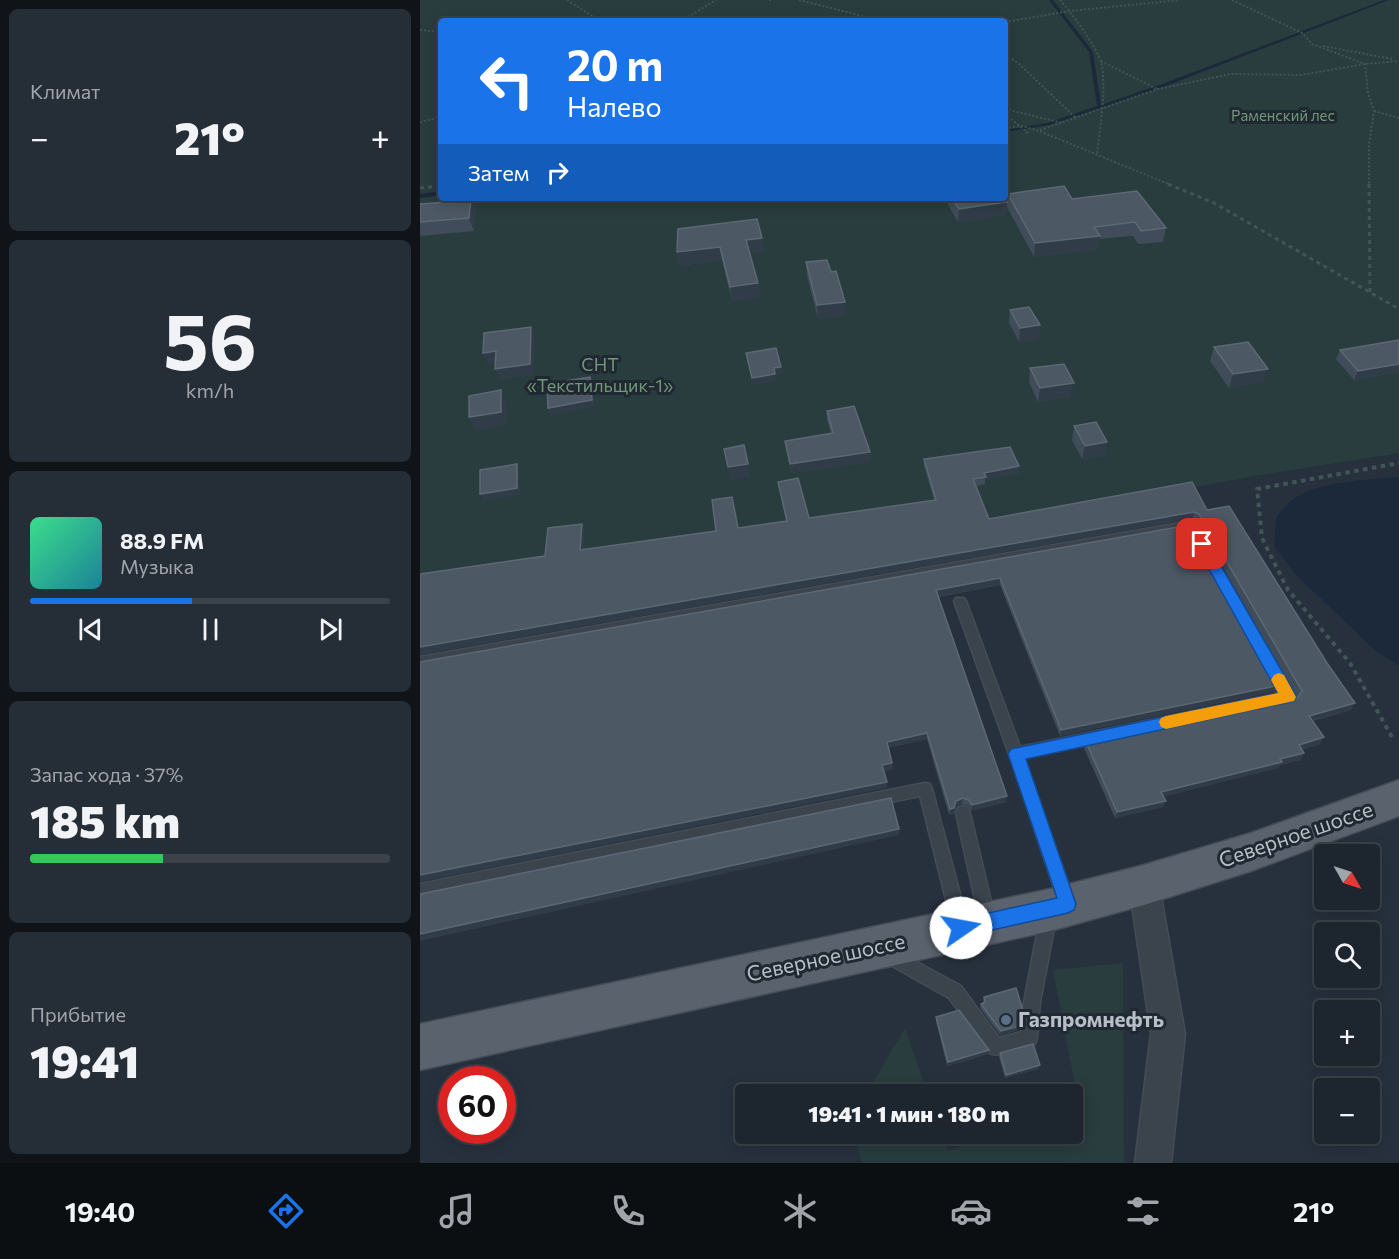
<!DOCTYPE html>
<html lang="ru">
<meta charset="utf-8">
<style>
:root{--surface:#1d252e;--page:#252d36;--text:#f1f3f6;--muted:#a0a5aa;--line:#3b424a;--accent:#1a73e8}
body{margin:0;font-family:Commissioner,sans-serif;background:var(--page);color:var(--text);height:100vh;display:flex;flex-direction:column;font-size:22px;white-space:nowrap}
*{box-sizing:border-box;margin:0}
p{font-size:20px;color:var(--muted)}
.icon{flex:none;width:33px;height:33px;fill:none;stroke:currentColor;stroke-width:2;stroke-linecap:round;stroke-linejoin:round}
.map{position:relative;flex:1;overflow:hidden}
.sheet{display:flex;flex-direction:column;gap:9px;padding:9px;background:#101419;width:420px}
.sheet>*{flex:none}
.hud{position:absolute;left:18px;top:18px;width:570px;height:183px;border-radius:6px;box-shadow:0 3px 15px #0003,0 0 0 2px var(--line);background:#1a73e8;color:#fff;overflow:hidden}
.needle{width:39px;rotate:129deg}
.buttons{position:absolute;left:894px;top:844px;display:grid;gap:12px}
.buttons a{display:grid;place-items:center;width:66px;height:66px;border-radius:6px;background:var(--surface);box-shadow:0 3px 15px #0003,0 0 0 2px var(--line);font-size:30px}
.speed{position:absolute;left:18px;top:1066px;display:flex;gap:12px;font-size:30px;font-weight:700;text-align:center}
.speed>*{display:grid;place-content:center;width:78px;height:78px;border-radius:50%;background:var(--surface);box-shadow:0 3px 15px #0003,0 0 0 2px var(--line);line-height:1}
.speed .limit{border:9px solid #d22;background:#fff;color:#111}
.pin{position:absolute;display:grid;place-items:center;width:51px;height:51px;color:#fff;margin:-26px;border-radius:12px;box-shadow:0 3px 9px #0006}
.me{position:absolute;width:66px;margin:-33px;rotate:78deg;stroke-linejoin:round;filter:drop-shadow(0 0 4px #0008)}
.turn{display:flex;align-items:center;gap:21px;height:126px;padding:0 30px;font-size:27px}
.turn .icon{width:78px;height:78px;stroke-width:2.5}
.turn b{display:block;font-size:42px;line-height:51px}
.then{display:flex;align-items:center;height:57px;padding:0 30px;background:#0003;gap:12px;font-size:22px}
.big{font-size:45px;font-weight:800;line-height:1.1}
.sheet .tile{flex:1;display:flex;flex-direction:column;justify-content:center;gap:9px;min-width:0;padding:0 21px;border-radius:9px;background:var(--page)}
.sheet .dial{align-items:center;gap:0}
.dial b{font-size:78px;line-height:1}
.song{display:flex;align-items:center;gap:18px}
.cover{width:72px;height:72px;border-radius:9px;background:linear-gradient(135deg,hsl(150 70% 55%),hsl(190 70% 35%))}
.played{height:6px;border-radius:3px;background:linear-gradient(90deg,var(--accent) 45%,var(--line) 45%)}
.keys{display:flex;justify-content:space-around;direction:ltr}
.heat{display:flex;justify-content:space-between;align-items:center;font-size:33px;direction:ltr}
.charge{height:9px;border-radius:4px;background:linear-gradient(90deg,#34c759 37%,var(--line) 0)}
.trip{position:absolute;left:315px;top:1084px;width:348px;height:60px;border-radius:6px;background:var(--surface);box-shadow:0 3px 15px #0003,0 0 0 2px var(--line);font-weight:800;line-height:60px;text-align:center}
.menu{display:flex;height:96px;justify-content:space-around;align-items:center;background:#0c0f12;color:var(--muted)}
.menu .icon{width:42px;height:42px}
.menu .active{color:var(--accent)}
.menu b{font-size:27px;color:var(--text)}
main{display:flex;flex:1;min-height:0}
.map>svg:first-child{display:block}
.green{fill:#293c3e;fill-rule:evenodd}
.water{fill:#1b293a}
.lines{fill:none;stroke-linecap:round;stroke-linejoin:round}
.stream{fill:#1b293a;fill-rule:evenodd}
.lane-casing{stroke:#444c56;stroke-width:3}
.street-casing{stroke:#444c56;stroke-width:3}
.primary-casing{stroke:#444c56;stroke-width:3}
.path-far2{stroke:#425556;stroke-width:2;stroke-dasharray:2 2;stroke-linecap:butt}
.path-far1{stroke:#425556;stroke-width:3;stroke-dasharray:4 4;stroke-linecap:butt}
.path{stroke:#425556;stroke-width:4;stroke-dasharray:4.5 4.5;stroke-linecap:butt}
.lane{fill:#3b434d;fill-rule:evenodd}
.street{fill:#3b434d;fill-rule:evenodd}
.primary{fill:#59626d;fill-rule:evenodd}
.wall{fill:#404c59}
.shaded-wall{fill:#313c49}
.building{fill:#4d5865;stroke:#5d6875;stroke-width:1.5}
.route{fill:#1a73e8;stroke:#114b97;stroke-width:1.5}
.slow{fill:#f59e0b}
.service-dot{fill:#5c6f8a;stroke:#202832;stroke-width:2}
.labels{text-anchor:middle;stroke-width:6;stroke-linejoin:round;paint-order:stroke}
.far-park-label{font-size:15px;fill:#719778;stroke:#202832}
.park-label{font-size:18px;fill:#719778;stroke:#202832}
.near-street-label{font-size:21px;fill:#b7bec8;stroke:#202832}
.near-poi-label{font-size:21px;font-weight:bold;fill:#b7bec8;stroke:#202832;text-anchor:start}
</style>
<main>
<section class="sheet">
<div class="tile"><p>Климат</p>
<div class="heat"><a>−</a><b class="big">21°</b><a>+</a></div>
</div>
<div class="tile dial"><b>56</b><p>km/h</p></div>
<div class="tile">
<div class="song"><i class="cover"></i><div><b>88.9 FM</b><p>Музыка</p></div></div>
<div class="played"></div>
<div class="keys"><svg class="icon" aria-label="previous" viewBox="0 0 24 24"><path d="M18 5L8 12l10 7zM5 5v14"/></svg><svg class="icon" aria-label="pause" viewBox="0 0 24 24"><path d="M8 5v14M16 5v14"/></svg><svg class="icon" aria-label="next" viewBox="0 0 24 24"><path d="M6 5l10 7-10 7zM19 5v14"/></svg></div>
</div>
<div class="tile"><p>Запас хода · 37%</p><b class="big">185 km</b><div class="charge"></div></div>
<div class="tile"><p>Прибытие</p><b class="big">19:41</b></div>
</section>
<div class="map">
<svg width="979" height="1163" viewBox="0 0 979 1163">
<rect width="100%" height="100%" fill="#27313d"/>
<!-- green -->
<g class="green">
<path d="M0 0H979V453L834 476 568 526 0 581ZM21 21H585V198H21Z"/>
<polygon points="703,963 704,1163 442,1163 434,1134 522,1134 528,1151 580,1134 652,1134 653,1110 659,1107 633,970"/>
<polygon points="485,1028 508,1095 446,1095"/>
</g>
<!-- water -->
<path class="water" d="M979 477V666L956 651 876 575 854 546 856 518C861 512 866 505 872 500 897 481 948 480 979 477Z"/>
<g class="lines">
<!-- stream -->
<g class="stream">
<polygon points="629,0 633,0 673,52 681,105 742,84 964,0 969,0 746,86 630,125 585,132 585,130 627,123 677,106 669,52"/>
<polygon points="21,191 21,195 0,198 0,194"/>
</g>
<!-- lane casing -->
<g class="lane-casing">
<g id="lane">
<polygon points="771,521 775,522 876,697 874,701 869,703 604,758 654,900 651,905 646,907 641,905 638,900 589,754 534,601 536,598 544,598 546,601 600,747 860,693 768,530 0,667 0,657"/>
<polygon points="505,783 510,784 512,789 548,924 545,929 540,932 535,929 532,924 500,796 0,898 0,884"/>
<polygon points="543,806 548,808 550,813 575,918 572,923 567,926 562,923 559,918 536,813 538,808"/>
<path d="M628 910 633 913 636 918 620 1002 617 1038 615 1044C603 1049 582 1058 570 1053L529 998 465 962 463 956 465 950 471 948 541 986 579 1038 601 1032 604 1002 620 918 623 913Z"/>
</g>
</g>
<!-- street casing -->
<g class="street-casing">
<polygon id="street" points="724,870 735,875 739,885 765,1034 751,1163 715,1163 731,1034 709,885 713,875"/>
</g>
<!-- primary casing -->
<g class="primary-casing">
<polygon id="primary" points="979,780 979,816 831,871 724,905 630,931 0,1070 0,1024 630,889 724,865 831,833"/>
</g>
<!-- path-far2 -->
<g class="path-far2">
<polyline points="147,0 180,21"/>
<polyline points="349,0 352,0"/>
<polyline points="379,0 462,21"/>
<path d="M640 0C650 11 677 47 681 62 687 85 680 129 677 154"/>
<polyline points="812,0 882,33 892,44 945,64 948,93 954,111 949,145 949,185"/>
<polyline points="261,21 296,0"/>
<polyline points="585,22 650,11 760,0"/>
<polyline points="0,30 21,32"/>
<polyline points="903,46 972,59"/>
<polyline points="585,55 598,63 657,119"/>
<polyline points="681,61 737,89"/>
<polyline points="585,109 643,123"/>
<polyline points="954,111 979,118"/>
<polyline points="585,114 607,132 606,134"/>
<polyline points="0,122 21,117"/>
<polyline points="585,128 602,126 619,131 751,185"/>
<polyline points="620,130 738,89 811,74 881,75 945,64 979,61"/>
</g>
<!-- path-far1 -->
<g class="path-far1">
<polyline points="748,184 794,203 979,309"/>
<polyline points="949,184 950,293"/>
<polyline points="0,188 21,186"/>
</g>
<!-- path -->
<polyline class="path" points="972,737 930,663 868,590 842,538 837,489 979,463"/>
<!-- lane -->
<use href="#lane" class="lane"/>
<!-- street -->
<use href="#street" class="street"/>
<!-- primary -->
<use href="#primary" class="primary"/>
</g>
<!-- wall -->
<g class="wall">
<polygon points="588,194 652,199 746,228 743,242 718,244 713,236 679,239 678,249 614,257 587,207"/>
<polygon points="28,198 54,198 56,204 54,231 0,236 0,204 27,202"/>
<polygon points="524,198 584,198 587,202 586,215 538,222"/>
<polygon points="342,238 343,251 329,253 338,283 340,297 312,301 302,260 260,266 257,252"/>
<polygon points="386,262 426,315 398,319 387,276"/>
<polygon points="590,310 620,325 618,339 599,342 589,323"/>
<polygon points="979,340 979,372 934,380 916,359 920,350"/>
<polygon points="794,347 843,382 809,388 790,361"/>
<polygon points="610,368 651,397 618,402 609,382"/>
<polygon points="407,411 450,452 451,462 371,473 365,441 411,433 407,420"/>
<polygon points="654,426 687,442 684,456 662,459 652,440"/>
<polygon points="504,459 599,473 565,479 565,484 556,486 569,519 787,510 931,710 892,721 900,744 881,750 884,753 880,760 860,765 858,768 744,796 743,807 695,818 664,748 666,742 873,699 877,697 777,521 772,519 125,556 162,524 164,531 163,550 366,521 358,482 389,518 514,500 504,466"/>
<polygon points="769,525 857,691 640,736 580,585 518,597 586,802 551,811 549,806 542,804 536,807 534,814 529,815 507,739 468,748 473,769 464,771 467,782 467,788 0,662"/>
<polygon points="564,997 600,1026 599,1030 580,1035 560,1008 561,1004 563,1003"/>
<polygon points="516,1017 568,1054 527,1066 516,1021"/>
<polygon points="580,1053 620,1065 618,1069 585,1078 579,1057"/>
</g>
<!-- shaded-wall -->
<g class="shaded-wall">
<polygon points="51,198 54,198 56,204 54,231 49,218"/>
<polygon points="587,202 586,215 538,222 539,209"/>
<polygon points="680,236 678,249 614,257 615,243"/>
<polygon points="342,238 343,251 327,253 326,240"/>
<polygon points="300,247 302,260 260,266 257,252"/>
<polygon points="338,283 340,297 312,301 310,287"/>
<polygon points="425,302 426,315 398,319 397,305"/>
<polygon points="620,325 618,339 599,342 600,328"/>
<polygon points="111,327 115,338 114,375 80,380 75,369"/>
<polygon points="76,351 81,362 67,364 63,353"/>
<polygon points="979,364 979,372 934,380 938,371"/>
<polygon points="361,367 362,374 355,375 356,381 333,385 332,378 354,368"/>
<polygon points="848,369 843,382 809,388 813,374"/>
<polygon points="170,377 172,384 175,407 130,415 128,408"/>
<polygon points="654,383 651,397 618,402 620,388"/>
<polygon points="81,390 86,404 87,425 55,431 49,417"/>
<polygon points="687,442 684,456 662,459 665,446"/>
<polygon points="450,452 451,462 371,473 370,464"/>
<polygon points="97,464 99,471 100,495 63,501 60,494"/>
<polygon points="328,464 331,477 310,481 308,467"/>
<polygon points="599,466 599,473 565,479 564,473"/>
<polygon points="774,512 772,519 0,655 0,647"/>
<polygon points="162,524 164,531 163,557 160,550"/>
<polygon points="580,578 580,585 516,597 516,590"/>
<polygon points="860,685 857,691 640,736 641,730"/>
<polygon points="935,703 931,710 885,722 889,716"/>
<polygon points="507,733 507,739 467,748 467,742"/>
<polygon points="904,737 900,744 875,752 879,745"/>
<polygon points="884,753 880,760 860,765 858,768 739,798 741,792"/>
<polygon points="472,763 473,769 463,771 462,765"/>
<polygon points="467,782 467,788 0,882 0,875"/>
<polygon points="587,796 586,802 551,811 552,805"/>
<polygon points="543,798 542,804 536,807 534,814 529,815 530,809 536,801"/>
<polygon points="746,801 743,807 695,818 697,812"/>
<polygon points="479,829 479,835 0,941 0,934"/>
<polygon points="600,1026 599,1030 580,1035 581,1031"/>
<polygon points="569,1050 568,1054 527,1066 528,1062"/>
<polygon points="620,1065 618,1069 585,1078 586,1075"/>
</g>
<!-- building -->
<g class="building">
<polygon points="644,186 652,199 717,191 746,228 721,231 715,222 674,227 680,236 615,243 588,194"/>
<polygon points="28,198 51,198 49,218 0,222 0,204 27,202"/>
<polygon points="532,198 584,198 587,202 539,209"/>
<polygon points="337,219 342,238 326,240 338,283 310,287 300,247 257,252 258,229"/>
<polygon points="407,260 411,272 416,271 425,302 397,305 386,262"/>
<polygon points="609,307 620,325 600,328 590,310"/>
<polygon points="111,327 110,364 75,369 76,351 63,353 64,333"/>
<polygon points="979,340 979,364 938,371 920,350"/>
<polygon points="828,342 848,369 813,374 794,347"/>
<polygon points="356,348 361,367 354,368 355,374 332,378 326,353"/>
<polygon points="644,364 654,383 620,388 610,368"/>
<polygon points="170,377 172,400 128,408 127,384"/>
<polygon points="81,390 81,412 49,417 49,396"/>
<polygon points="434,406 450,452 370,464 365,441 413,433 407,411"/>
<polygon points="676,422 687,442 665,446 654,426"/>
<polygon points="324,445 328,464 308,467 304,449"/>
<polygon points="590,447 599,466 564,473 566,477 553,479 569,519 772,482 787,510 809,506 907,663 935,703 889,716 904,737 879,745 884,753 860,759 862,762 741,792 746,801 697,812 666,742 873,699 878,697 882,691 779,514 774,512 0,647 0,574 125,556 128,528 162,524 160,550 296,531 292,500 312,497 318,528 367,521 358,482 378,478 389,518 516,500 504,459"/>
<polygon points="97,464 97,488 60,494 60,470"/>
<polygon points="769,525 860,685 641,730 580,578 516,590 587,796 552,805 549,800 543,798 536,801 534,808 530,809 507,733 467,742 472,763 462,765 467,782 0,875 0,662"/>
<polygon points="471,798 479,829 0,934 0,894"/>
<polygon points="596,988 602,1007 600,1026 581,1031 561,1004 565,1002 564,997"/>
<polygon points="539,1010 569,1050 528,1062 516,1017"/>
<polygon points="613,1044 620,1065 586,1075 580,1053"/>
</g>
<!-- route -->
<polygon class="route" points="782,539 786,540 874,692 876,697 874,701 606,759 656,904 654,910 648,913 541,937 534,934 532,928 534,922 541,919 637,898 588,754 591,749 858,693 775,544"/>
<!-- slow -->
<polygon class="slow" points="859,673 864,675 876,697 874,701 746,729 741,727 739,722 741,718 746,716 858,693 851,680 854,675"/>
<!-- markers -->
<circle class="service-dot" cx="586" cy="1020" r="6"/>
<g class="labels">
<!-- far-park labels -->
<g class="far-park-label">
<text x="863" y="121">Раменский лес</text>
</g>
<!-- park labels -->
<g class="park-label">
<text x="180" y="371">СНТ<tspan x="180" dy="21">«Текстильщик-1»</tspan></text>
</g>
<!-- near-street labels -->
<g class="near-street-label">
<text transform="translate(876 835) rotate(-19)" y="7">Северное шоссе</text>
<text transform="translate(406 958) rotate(-12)" y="7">Северное шоссе</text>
</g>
<!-- near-poi labels -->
<g class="near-poi-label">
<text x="598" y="1027">Газпромнефть</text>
</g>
</g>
</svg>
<div class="buttons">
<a><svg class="needle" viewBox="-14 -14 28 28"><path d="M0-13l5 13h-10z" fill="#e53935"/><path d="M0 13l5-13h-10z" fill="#a0a5aa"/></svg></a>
<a><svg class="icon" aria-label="search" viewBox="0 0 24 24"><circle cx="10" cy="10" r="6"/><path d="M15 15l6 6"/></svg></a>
<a>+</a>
<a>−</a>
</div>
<div class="speed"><div class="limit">60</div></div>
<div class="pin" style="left:782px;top:544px;background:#d93025"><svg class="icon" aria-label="arrive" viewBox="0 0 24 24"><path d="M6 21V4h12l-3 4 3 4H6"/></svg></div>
<svg class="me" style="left:541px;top:928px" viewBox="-20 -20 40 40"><circle r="19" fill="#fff"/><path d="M0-13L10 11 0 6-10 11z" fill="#1a73e8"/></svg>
<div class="trip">19:41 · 1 мин · 180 m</div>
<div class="hud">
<div class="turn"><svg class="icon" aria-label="left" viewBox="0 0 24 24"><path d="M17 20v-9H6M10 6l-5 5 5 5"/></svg><div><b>20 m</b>Налево</div></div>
<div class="then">Затем<svg class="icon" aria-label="right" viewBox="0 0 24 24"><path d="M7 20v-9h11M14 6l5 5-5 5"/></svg></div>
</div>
</div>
</main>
<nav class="menu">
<b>19:40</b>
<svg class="icon active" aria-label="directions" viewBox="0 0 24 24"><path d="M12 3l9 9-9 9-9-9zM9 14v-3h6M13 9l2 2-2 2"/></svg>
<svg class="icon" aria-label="music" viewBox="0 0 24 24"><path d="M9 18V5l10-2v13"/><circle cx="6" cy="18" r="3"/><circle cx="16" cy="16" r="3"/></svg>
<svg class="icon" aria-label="phone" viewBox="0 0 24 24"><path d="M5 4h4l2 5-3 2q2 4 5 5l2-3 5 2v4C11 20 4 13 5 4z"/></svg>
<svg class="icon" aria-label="climate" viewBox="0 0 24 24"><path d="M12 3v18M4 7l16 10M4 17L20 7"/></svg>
<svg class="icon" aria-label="car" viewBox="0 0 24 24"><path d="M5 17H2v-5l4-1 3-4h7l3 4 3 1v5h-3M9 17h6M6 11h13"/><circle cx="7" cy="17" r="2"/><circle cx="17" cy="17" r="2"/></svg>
<svg class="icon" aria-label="filters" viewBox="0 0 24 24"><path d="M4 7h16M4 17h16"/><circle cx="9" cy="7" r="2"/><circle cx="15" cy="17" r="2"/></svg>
<b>21°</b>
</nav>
